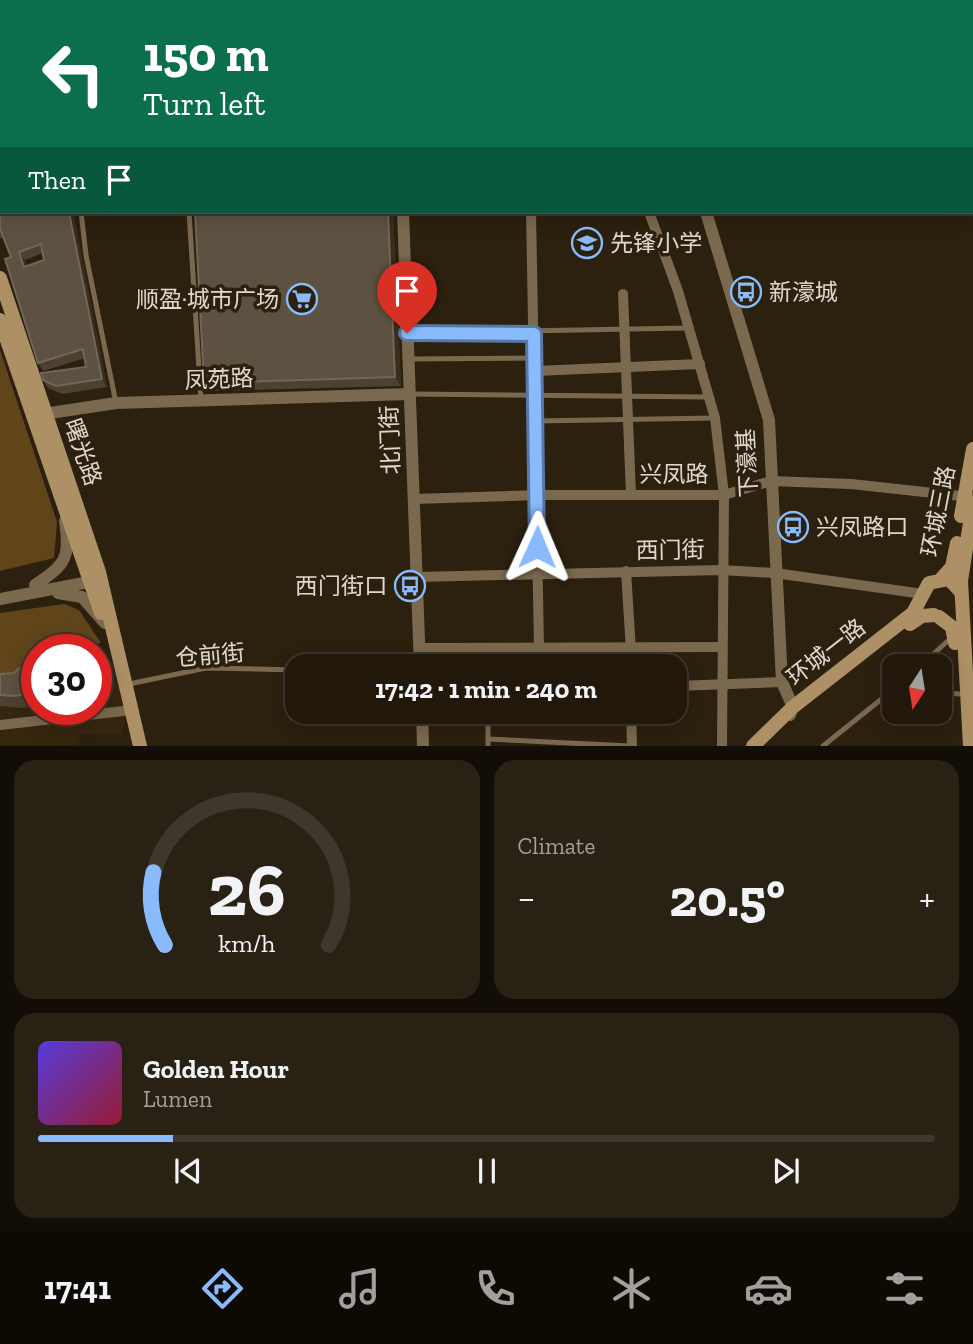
<!DOCTYPE html>
<meta charset="utf-8">
<style>
:root{--surface:#21180b;--page:#292114;--text:#f1f3f6;--muted:#a2a09d;--line:#3e372c;--accent:#88bafc}
body{margin:0;font-family:"Zilla Slab","Noto Sans SC",serif;background:var(--page);color:var(--text);height:100vh;display:flex;flex-direction:column;font-size:26px;white-space:nowrap}
*{box-sizing:border-box;margin:0}
p{font-size:23px;color:var(--muted)}
.icon{flex:none;width:38px;height:38px;fill:none;stroke:currentColor;stroke-width:2;stroke-linecap:round;stroke-linejoin:round}
.map{position:relative;height:746px;overflow:hidden}
.details{display:flex;flex-direction:column;gap:14px;padding:14px;background:#120d06;flex:1}
.details>*{flex:none}
.guide{position:absolute;left:0px;top:0px;width:973px;height:214px;box-shadow:0 4px 18px #0003,0 0 0 2px var(--line);background:#0b6e4f;color:#fff;overflow:hidden}
.needle{width:46px;rotate:192deg}
.buttons{position:absolute;left:882px;top:654px;display:grid;gap:14px}
.buttons a{display:grid;place-items:center;width:70px;height:70px;border-radius:14px;background:var(--surface);box-shadow:0 4px 18px #0003,0 0 0 2px var(--line);font-size:35px}
.speed{position:absolute;left:21px;top:634px;display:flex;gap:14px;font-size:35px;font-weight:700;text-align:center}
.speed>*{display:grid;place-content:center;width:91px;height:91px;border-radius:50%;background:var(--surface);box-shadow:0 4px 18px #0003,0 0 0 2px var(--line);line-height:1}
.speed .limit{border:10px solid #d22;background:#fff;color:#111}
.pin{position:absolute;display:grid;place-items:center;width:60px;height:60px;color:#fff;margin:-72px -30px;border-radius:50% 50% 50% 0;rotate:-45deg;box-shadow:0 0 7px #0007}
.pin .icon{rotate:45deg}
.me{position:absolute;width:77px;margin:-38px;rotate:1deg;stroke-linejoin:round;filter:drop-shadow(0 0 5px #0008)}
.turn{display:flex;align-items:center;gap:24px;height:147px;padding:0 28px;font-size:32px}
.turn .icon{width:91px;height:91px;stroke-width:2.5}
.turn b{display:block;font-size:49px;line-height:60px}
.then{display:flex;align-items:center;height:66px;padding:0 28px;background:#0003;gap:14px;font-size:26px}
.big{font-size:52px;font-weight:700;line-height:1.1}
.details .card{flex:1;display:flex;flex-direction:column;justify-content:center;gap:10px;min-width:0;padding:0 24px;border-radius:21px;background:var(--page)}
.details .dial{align-items:center;gap:0}
.dial svg{height:182px;overflow:visible;fill:none;stroke:var(--line);stroke-width:7;stroke-linecap:round;text-anchor:middle}
.dial text{fill:var(--text);stroke:none}
.song{display:flex;align-items:center;gap:21px}
.cover{width:84px;height:84px;border-radius:10px;background:linear-gradient(135deg,hsl(250 70% 55%),hsl(350 70% 35%))}
.played{height:7px;border-radius:4px;background:linear-gradient(90deg,var(--accent) 15%,var(--line) 15%)}
.keys{display:flex;justify-content:space-around;direction:ltr}
.heat{display:flex;justify-content:space-between;align-items:center;font-size:38px;direction:ltr}
.details .tiles{flex:1;display:grid;gap:14px;grid-template-columns:1fr 1fr}
.card:last-child{grid-column:span 2}
.trip{position:absolute;left:285px;top:654px;width:402px;height:70px;border-radius:21px;background:var(--surface);box-shadow:0 4px 18px #0003,0 0 0 2px var(--line);font-weight:700;line-height:70px;text-align:center}
.dock{display:flex;height:112px;justify-content:space-around;align-items:center;background:#0d0a04;color:var(--muted)}
.dock .icon{width:49px;height:49px}
.dock .selected{color:var(--accent)}
.dock b{font-size:32px;color:var(--text)}
.map>svg:first-child{display:block}
.built{fill:#36260f}
.green{fill:#60451b}
.lines{fill:none;stroke-linecap:round;stroke-linejoin:round}
.service{stroke:#7b694f;stroke-width:5}
.minor{stroke:#7b694f;stroke-width:10}
.tertiary{stroke:#7b694f;stroke-width:12}
.secondary{stroke:#ad9066;stroke-width:14}
.primary{stroke:#d5af78;stroke-width:16}
.wall{fill:#4d4131;fill-rule:evenodd}
.shaded-wall{fill:#392d1c}
.building{fill:#5d5242;stroke:#716758;stroke-width:2;fill-rule:evenodd}
.route-casing{stroke:#5879a4;stroke-width:18}
.route{stroke:#88bafc;stroke-width:12}
.labels{text-anchor:middle;stroke-width:7;stroke-linejoin:round;paint-order:stroke}
.poi-label{font-size:23px;fill:#e0d8ce;stroke:#2c200f;text-anchor:start}
.street-label{font-size:23px;fill:#e0d8ce;stroke:#2c200f}
</style>
<div class="map">
<svg width="973" height="746" viewBox="0 0 973 746">
<rect width="100%" height="100%" fill="#2c200f"/>
<!-- built -->
<polygon class="built" points="95,647 116,666 125,723 121,735 81,734 78,745 0,745 0,678 37,674 37,709 96,709 96,649 71,649"/>
<!-- green -->
<g class="green">
<polygon points="0,350 57,522 54,558 0,571"/>
<polygon points="64,604 79,610 101,643 70,649 37,649 37,675 0,680 0,613"/>
</g>
<g class="lines">
<!-- service -->
<g class="service">
<polyline points="81,212 86,255 116,403"/>
<polyline points="189,212 201,400"/>
<polyline points="407,333 688,328"/>
<polyline points="408,359 534,358"/>
<polyline points="410,394 708,397"/>
<polyline points="536,421 715,418"/>
<polyline points="919,667 951,638"/>
<polyline points="129,684 206,668 298,670"/>
<polyline points="940,692 959,694"/>
<polyline points="488,712 488,746"/>
<polyline points="488,739 630,746"/>
<polyline points="823,746 894,689"/>
</g>
<!-- minor -->
<g class="minor">
<polyline points="884,0 886,2"/>
<polyline points="625,2 625,0"/>
<polyline points="971,53 973,54"/>
<polyline points="531,212 539,648"/>
<polyline points="649,212 678,291 715,418 724,495 722,746"/>
<polyline points="623,294 631,495"/>
<polyline points="535,371 700,364"/>
<polyline points="414,499 538,495 724,495 771,481 851,484 970,497"/>
<polyline points="626,571 632,667"/>
<polyline points="417,577 721,570 775,573 923,594"/>
<polyline points="419,648 721,647"/>
<polyline points="676,686 782,682"/>
<polyline points="631,712 632,746"/>
<polyline points="0,725 132,710"/>
</g>
<!-- tertiary -->
<g class="tertiary">
<polyline points="283,0 283,2"/>
<polyline points="403,212 420,667"/>
<polyline points="706,212 769,420 782,682 793,707 790,715"/>
<polyline points="37,415 116,403 410,394"/>
<path d="M35 585C66 564 70 559 65 521"/>
<polyline points="58,593 82,597 105,623"/>
<polyline points="0,599 99,580"/>
<polyline points="422,712 423,746"/>
</g>
<!-- secondary -->
<g class="secondary">
<polyline points="676,0 676,2"/>
<polyline points="0,278 99,572 140,746"/>
<polyline points="0,320 101,613"/>
<polyline points="961,516 973,449"/>
<polyline points="942,578 952,567 957,543"/>
<polyline points="939,617 952,627 955,643"/>
<polyline points="910,624 922,616 934,615"/>
<polyline points="753,746 793,707 913,613 929,583 949,579 961,592"/>
<polyline points="970,746 961,581 973,503"/>
</g>
<!-- primary -->
<g class="primary">
<polyline points="971,127 973,127"/>
<polyline points="0,129 2,129"/>
</g>
</g>
<!-- wall -->
<g class="wall">
<polygon points="0,130 2,130 2,192 0,193"/>
<path d="M0 200 2 212H73L107 387 62 394 48 388 43 380 86 367 85 358 43 371 38 363 11 257 3 237 0 238ZM43 253 44 260 27 266 25 260Z"/>
<polygon points="195,212 393,212 401,386 210,391 204,383"/>
<polygon points="96,649 110,666 114,688 109,696 96,698"/>
<polygon points="37,668 37,706 22,708 0,706 0,674 14,673"/>
</g>
<!-- shaded-wall -->
<g class="shaded-wall">
<polygon points="69,212 73,212 107,387 102,379"/>
<polygon points="388,212 393,212 401,386 395,377"/>
<polygon points="19,252 25,260 30,275 24,267"/>
<polygon points="102,654 110,666 114,688 109,696 100,684"/>
</g>
<!-- building -->
<g class="building">
<polygon points="0,130 2,130 2,159 0,159 2,163 2,182 0,183"/>
<path d="M0 200H2V212H69L102 379 56 386 43 380 41 373 86 367 83 349 38 363 5 259 11 257 0 229ZM41 244 44 260 24 267 19 252Z"/>
<polygon points="195,212 388,212 395,377 204,383"/>
<polygon points="86,639 102,654 106,676 100,684 96,684 96,649 73,649 80,640"/>
<polygon points="37,668 37,693 13,696 0,695 0,674 14,673 18,669"/>
</g>
<g class="lines">
<!-- route casing -->
<g class="route-casing">
<polyline id="route" points="407,333 534,334 537,547"/>
</g>
<!-- route -->
<use href="#route" class="route"/>
</g>
<!-- icons -->
<defs>
<g id="school-ring" transform="scale(1.575)"><circle r="9.5" fill="#2c200f" stroke="#88bafc" stroke-width="1.5"/><path d="M0-5L7-2L0 1L-7-2ZM-4 1L0 2.5L4 1V4Q0 6-4 4Z" fill="#88bafc"/></g>
<g id="bus-ring" transform="scale(1.575)"><circle r="9.5" fill="#2c200f" stroke="#88bafc" stroke-width="1.5"/><path d="M-5-6H5V4H4V6H2V4H-2V6H-4V4H-5ZM-3.5-4V0h7V-4ZM-3.5 1.2v1.5H-2V1.2ZM2 1.2v1.5H3.5V1.2Z" fill="#88bafc"/></g>
<g id="supermarket-ring" transform="scale(1.575)"><circle r="9.5" fill="#2c200f" stroke="#88bafc" stroke-width="1.5"/><path d="M-6-5.5h2.5l.6 2H6L4.5 2H-2.5L-4.4-4H-6ZM-1.5 3.2a1.3 1.3 0 1 0 .1 0ZM3 3.2a1.3 1.3 0 1 0 .1 0Z" fill="#88bafc"/></g>
</defs>
<g fill-rule="evenodd">
<use href="#school-ring" x="587" y="243"/>
<use href="#bus-ring" x="746" y="292"/>
<use href="#supermarket-ring" x="302" y="299"/>
<use href="#bus-ring" x="793" y="527"/>
<use href="#bus-ring" x="410" y="586"/>
</g>
<g class="labels">
<!-- poi labels -->
<g class="poi-label">
<text x="610" y="251">先锋小学</text>
<text x="769" y="300">新濠城</text>
<text x="279" y="307" text-anchor="end">顺盈·城市广场</text>
<text x="816" y="535">兴凤路口</text>
<text x="387" y="594" text-anchor="end">西门街口</text>
</g>
<!-- street labels -->
<g class="street-label">
<text transform="translate(219 379) rotate(-2)" y="8">凤苑路</text>
<text transform="translate(390 440) rotate(-92)" y="8">北门街</text>
<text transform="translate(83 452) rotate(71)" y="8">曙光路</text>
<text transform="translate(747 463) rotate(-93)" y="8">下濠基</text>
<text x="674" y="482">兴凤路</text>
<text transform="translate(938 511) rotate(-79)" y="8">环城三路</text>
<text transform="translate(670 550) rotate(-1)" y="8">西门街</text>
<text transform="translate(826 652) rotate(-38)" y="8">环城一路</text>
<text transform="translate(210 655) rotate(-5)" y="8">仓前街</text>
</g>
</g>
</svg>
<div class="buttons">
<a><svg class="needle" viewBox="-14 -14 28 28"><path d="M0-13l5 13h-10z" fill="#e53935"/><path d="M0 13l5-13h-10z" fill="#a2a09d"/></svg></a>
</div>
<div class="speed"><div class="limit">30</div></div>
<div class="pin" style="left:407px;top:333px;background:#d93025"><svg class="icon" aria-label="arrive" viewBox="0 0 24 24"><path d="M6 21V4h12l-3 4 3 4H6"/></svg></div>
<svg class="me" style="left:537px;top:547px" viewBox="-20 -20 40 40"><path d="M0-17L14 15 0 8-14 15z" fill="#88bafc" stroke="#fff" stroke-width="4"/></svg>
<div class="trip">17:42 · 1 min · 240 m</div>
<div class="guide">
<div class="turn"><svg class="icon" aria-label="left" viewBox="0 0 24 24"><path d="M17 20v-9H6M10 6l-5 5 5 5"/></svg><div><b>150 m</b>Turn left</div></div>
<div class="then">Then<svg class="icon" aria-label="arrive" viewBox="0 0 24 24"><path d="M6 21V4h12l-3 4 3 4H6"/></svg></div>
</div>
</div>
<section class="details">
<div class="tiles">
<div class="card dial"><svg viewBox="0 0 100 80">
<path d="M14 69A42 42 0 1 1 86 69"/>
<path d="M14 69A42 42 0 0 1 9 37" stroke="#88bafc"/>
<text x="50" y="56" font-size="32" font-weight="700">26</text>
<text x="50" y="72" font-size="11">km/h</text>
</svg></div>
<div class="card"><p>Climate</p>
<div class="heat"><a>−</a><b class="big">20.5°</b><a>+</a></div>
</div>
<div class="card">
<div class="song"><i class="cover"></i><div><b>Golden Hour</b><p>Lumen</p></div></div>
<div class="played"></div>
<div class="keys"><svg class="icon" aria-label="previous" viewBox="0 0 24 24"><path d="M18 5L8 12l10 7zM5 5v14"/></svg><svg class="icon" aria-label="pause" viewBox="0 0 24 24"><path d="M8 5v14M16 5v14"/></svg><svg class="icon" aria-label="next" viewBox="0 0 24 24"><path d="M6 5l10 7-10 7zM19 5v14"/></svg></div>
</div>
</div>
</section>
<nav class="dock">
<b>17:41</b>
<svg class="icon selected" aria-label="directions" viewBox="0 0 24 24"><path d="M12 3l9 9-9 9-9-9zM9 14v-3h6M13 9l2 2-2 2"/></svg>
<svg class="icon" aria-label="music" viewBox="0 0 24 24"><path d="M9 18V5l10-2v13"/><circle cx="6" cy="18" r="3"/><circle cx="16" cy="16" r="3"/></svg>
<svg class="icon" aria-label="phone" viewBox="0 0 24 24"><path d="M5 4h4l2 5-3 2q2 4 5 5l2-3 5 2v4C11 20 4 13 5 4z"/></svg>
<svg class="icon" aria-label="climate" viewBox="0 0 24 24"><path d="M12 3v18M4 7l16 10M4 17L20 7"/></svg>
<svg class="icon" aria-label="car" viewBox="0 0 24 24"><path d="M5 17H2v-5l4-1 3-4h7l3 4 3 1v5h-3M9 17h6M6 11h13"/><circle cx="7" cy="17" r="2"/><circle cx="17" cy="17" r="2"/></svg>
<svg class="icon" aria-label="filters" viewBox="0 0 24 24"><path d="M4 7h16M4 17h16"/><circle cx="9" cy="7" r="2"/><circle cx="15" cy="17" r="2"/></svg>
</nav>
